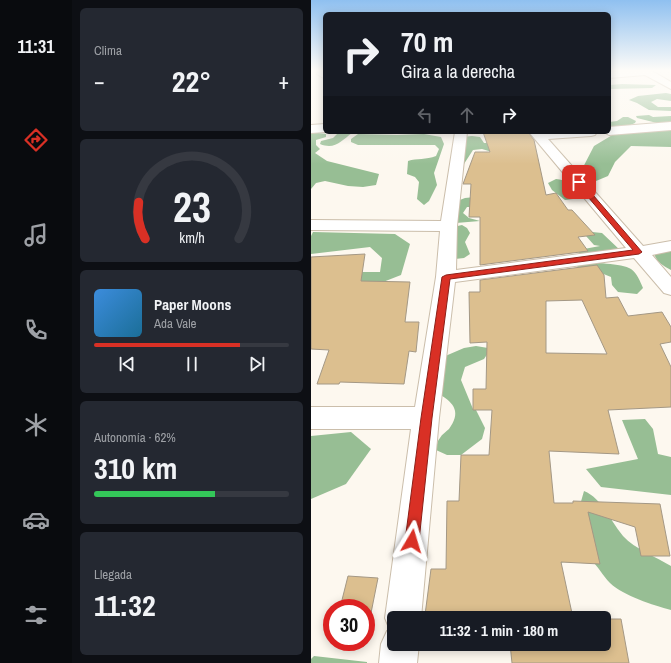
<!DOCTYPE html>
<html lang="es">
<meta charset="utf-8">
<style>
:root{--surface:#171b24;--page:#242831;--text:#f1f3f6;--muted:#9ea1a6;--line:#363941;--accent:#d93025}
body{margin:0;font-family:"Archivo Narrow",sans-serif;background:var(--page);color:var(--text);height:100vh;display:flex;flex-direction:column;font-size:15px;white-space:nowrap}
*{box-sizing:border-box;margin:0}
p{font-size:13px;color:var(--muted)}
.icon{flex:none;width:22px;height:22px;fill:none;stroke:currentColor;stroke-width:2;stroke-linecap:round;stroke-linejoin:round}
.map{position:relative;flex:1;overflow:hidden}
.sheet{display:flex;flex-direction:column;gap:8px;padding:8px;background:#0d0f14;width:239px}
.sheet>*{flex:none}
.banner{position:absolute;left:12px;top:12px;width:288px;height:122px;border-radius:6px;box-shadow:0 2px 10px #0003;background:#171b24;color:var(--text);overflow:hidden}
.speed{position:absolute;left:12px;top:599px;display:flex;gap:8px;font-size:20px;font-weight:700;text-align:center}
.speed>*{display:grid;place-content:center;width:52px;height:52px;border-radius:50%;background:var(--surface);box-shadow:0 2px 10px #0003;line-height:1}
.speed .limit{border:6px solid #d22;background:#fff;color:#111}
.pin{position:absolute;display:grid;place-items:center;width:34px;height:34px;color:#fff;margin:-17px;border-radius:8px;box-shadow:0 2px 6px #0006}
.me{position:absolute;width:44px;margin:-22px;rotate:7deg;stroke-linejoin:round;filter:drop-shadow(0 0 3px #0008)}
.turn{display:flex;align-items:center;gap:14px;height:84px;padding:0 12px;font-size:18px}
.turn .icon{width:52px;height:52px;stroke-width:2.5}
.turn b{display:block;font-size:28px;line-height:34px}
.lanes{display:flex;align-items:center;height:38px;padding:0 12px;background:#0003;justify-content:center;gap:20px;direction:ltr}
.lanes .off{opacity:.35}
.big{font-size:30px;font-weight:800;line-height:1.1}
.sheet .tile{flex:1;display:flex;flex-direction:column;justify-content:center;gap:6px;min-width:0;padding:0 14px;border-radius:6px;background:var(--page)}
.sheet .dial{align-items:center;gap:0}
.dial svg{height:104px;overflow:visible;fill:none;stroke:var(--line);stroke-width:7;stroke-linecap:round;text-anchor:middle}
.dial text{fill:var(--text);stroke:none}
.song{display:flex;align-items:center;gap:12px}
.cover{width:48px;height:48px;border-radius:6px;background:linear-gradient(135deg,hsl(210 70% 55%),hsl(200 70% 35%))}
.played{height:4px;border-radius:2px;background:linear-gradient(90deg,var(--accent) 75%,var(--line) 75%)}
.keys{display:flex;justify-content:space-around;direction:ltr}
.heat{display:flex;justify-content:space-between;align-items:center;font-size:22px;direction:ltr}
.charge{height:6px;border-radius:3px;background:linear-gradient(90deg,#34c759 62%,var(--line) 0)}
.trip{position:absolute;left:76px;top:611px;width:224px;height:40px;border-radius:6px;background:var(--surface);box-shadow:0 2px 10px #0003;font-weight:800;line-height:40px;text-align:center}
main{display:flex;flex:1;min-height:0}
.dock{display:flex;flex-direction:column;width:72px;justify-content:space-around;align-items:center;background:#090b0e;color:var(--muted)}
.dock .icon{width:28px;height:28px}
.dock .selected{color:var(--accent)}
.dock b{font-size:18px;color:var(--text)}
.map>svg:first-child{display:block}
.forest{fill:#97be94}
.building{fill:#dcbf8f;stroke:#a49885;fill-rule:evenodd}
.lines{fill:none;stroke-linecap:round;stroke-linejoin:round}
.minor-casing{stroke:#cbbeab;stroke-width:2}
.minor{fill:#fff;fill-rule:evenodd}
.route{fill:#d93025;stroke:#8d1f18}
</style>
<main>
<nav class="dock">
<b>11:31</b>
<svg class="icon selected" aria-label="directions" viewBox="0 0 24 24"><path d="M12 3l9 9-9 9-9-9zM9 14v-3h6M13 9l2 2-2 2"/></svg>
<svg class="icon" aria-label="music" viewBox="0 0 24 24"><path d="M9 18V5l10-2v13"/><circle cx="6" cy="18" r="3"/><circle cx="16" cy="16" r="3"/></svg>
<svg class="icon" aria-label="phone" viewBox="0 0 24 24"><path d="M5 4h4l2 5-3 2q2 4 5 5l2-3 5 2v4C11 20 4 13 5 4z"/></svg>
<svg class="icon" aria-label="climate" viewBox="0 0 24 24"><path d="M12 3v18M4 7l16 10M4 17L20 7"/></svg>
<svg class="icon" aria-label="car" viewBox="0 0 24 24"><path d="M5 17H2v-5l4-1 3-4h7l3 4 3 1v5h-3M9 17h6M6 11h13"/><circle cx="7" cy="17" r="2"/><circle cx="17" cy="17" r="2"/></svg>
<svg class="icon" aria-label="filters" viewBox="0 0 24 24"><path d="M4 7h16M4 17h16"/><circle cx="9" cy="7" r="2"/><circle cx="15" cy="17" r="2"/></svg>
</nav>
<section class="sheet">
<div class="tile"><p>Clima</p>
<div class="heat"><a>−</a><b class="big">22°</b><a>+</a></div>
</div>
<div class="tile dial"><svg viewBox="0 0 100 80">
<path d="M14 69A42 42 0 1 1 86 69"/>
<path d="M14 69A42 42 0 0 1 9 41" stroke="#d93025"/>
<text x="50" y="56" font-size="32" font-weight="700">23</text>
<text x="50" y="72" font-size="11">km/h</text>
</svg></div>
<div class="tile">
<div class="song"><i class="cover"></i><div><b>Paper Moons</b><p>Ada Vale</p></div></div>
<div class="played"></div>
<div class="keys"><svg class="icon" aria-label="previous" viewBox="0 0 24 24"><path d="M18 5L8 12l10 7zM5 5v14"/></svg><svg class="icon" aria-label="pause" viewBox="0 0 24 24"><path d="M8 5v14M16 5v14"/></svg><svg class="icon" aria-label="next" viewBox="0 0 24 24"><path d="M6 5l10 7-10 7zM19 5v14"/></svg></div>
</div>
<div class="tile"><p>Autonomía · 62%</p><b class="big">310 km</b><div class="charge"></div></div>
<div class="tile"><p>Llegada</p><b class="big">11:32</b></div>
</section>
<div class="map">
<svg width="360" height="663" viewBox="0 0 360 663">
<rect width="100%" height="100%" fill="#fdf8ef"/>
<!-- forest -->
<g class="forest">
<polygon points="311,84 345,85 341,88 298,89 298,85"/>
<polygon points="355,93 360,94 360,101 346,99 340,102 347,107 360,107 360,111 338,110 326,103 318,100 327,96"/>
<polygon points="338,115 342,117 360,116 360,123 346,123 326,118 325,116"/>
<polygon points="312,117 317,117 325,121 324,123 317,126 298,126 298,122 306,121"/>
<polygon points="360,130 360,147 320,146 304,162 297,176 285,181 268,175 283,146 303,134"/>
<polygon points="0,132 15,134 15,137 5,140 5,145 9,149 4,153 16,161 68,174 65,185 52,187 37,186 14,181 5,183 0,189"/>
<path d="M28 132 41 133C30 141 24 150 9 144L10 141 22 138Z"/>
<path d="M47 134 86 135 113 134 130 137 133 144 123 173 126 185 118 201 113 205 106 199 108 182 104 177 96 174 97 161C106 158 115 160 125 156L128 149 124 145H47L40 142V139Z"/>
<polygon points="161,136 169,137 173,143 176,143 181,152 171,149 162,150 151,167 151,137"/>
<path d="M245 179C255 180 260 184 266 193L262 199 254 200 241 190 237 183Z"/>
<polygon points="174,196 160,207 156,207 152,213 158,218 169,221 145,223 141,203 154,198"/>
<polygon points="151,225 156,228 159,233 154,242 159,254 153,258 144,259 142,227"/>
<polygon points="2,232 84,234 99,244 90,275 49,291 38,272 69,272 71,258 59,247 0,254 0,236"/>
<polygon points="281,232 291,233 310,251 278,255 267,253 273,249 289,246 283,245 275,236"/>
<path d="M360 244V270C352 266 344 261 343 252Z"/>
<path d="M269 262C281 263 311 263 320 269 326 273 329 281 332 288L326 294 307 292 301 285 300 277 290 273 265 269Z"/>
<path d="M165 346 177 348V353L173 359 154 367 150 380 162 409 163 406 174 428 171 439 150 455H136L125 450C126 446 126 441 129 438 131 434 135 432 138 429 150 413 144 403 128 394L132 357 153 348Z"/>
<polygon points="334,419 342,429 347,454 360,457 360,495 290,487 275,469 327,459 311,420"/>
<polygon points="40,432 60,449 35,484 0,499 0,436"/>
<path d="M273 491C292 499 299 521 312 536 324 549 345 557 360 566V610C342 605 313 596 299 583 292 576 287 566 279 559L262 556 253 562 242 565 239 506 269 505Z"/>
<polygon points="3,656 56,662 56,663 0,663 0,659"/>
</g>
<!-- building -->
<g class="building">
<polygon points="172,132 217,132 223,140 235,195 245,193 257,210 261,210 284,235 267,237 277,251 169,265 169,217 158,217 160,184 152,184 164,152 179,152"/>
<polygon points="54,254 50,281 99,282 94,322 108,322 105,352 98,351 93,384 29,382 28,384 6,384 18,350 0,349 0,257"/>
<path d="M286 265 293 275 295 298 307 297 317 316 351 312 360 327V342L349 344 360 367V407L297 410 308 454 238 451 243 503H262V501L349 504 359 556H330L324 527 277 512 289 564 250 562 262 618H189L114 615 120 569H135L136 501H148L150 455H178L181 410H162V389H175L176 342 159 343 158 292H169V280ZM271 300 296 354 235 353V301Z"/>
<polygon points="37,576 67,578 55,638 55,608 29,608"/>
<polygon points="293,619 310,619 318,663 201,663 199,644 293,644"/>
<polygon points="21,640 21,642 54,642 53,646 20,643"/>
</g>
<g class="lines">
<!-- minor casing -->
<g class="minor-casing">
<g id="minor">
<polygon points="8,71 14,71 14,79 6,74"/>
<polygon points="313,71 341,71 360,82 360,89 334,75 298,78 298,72"/>
<polygon points="360,122 360,130 298,135 293,132 298,132 298,127"/>
<polygon points="14,124 14,132 0,133 0,125"/>
<polygon points="144,132 156,132 146,226 145,270 315,248 218,132 286,132 284,135 280,136 237,139 332,246 360,241 360,251 341,255 360,277 360,295 353,293 323,258 144,282 128,418 110,618 83,618 83,644 108,644 106,663 68,663 70,644 76,631 79,630 74,618 100,429 0,429 0,407 104,407 125,277 129,231 0,230 0,220 130,221"/>
</g>
</g>
<!-- minor -->
<use href="#minor" class="minor"/>
</g>
<!-- sky -->
<linearGradient id="sky" x2="0" y2="1"><stop stop-color="#8fc0f0"/><stop offset="0.43" stop-color="#fefcf8"/><stop offset="1" stop-color="#fefcf8" stop-opacity="0"/></linearGradient>
<rect width="360" height="164" fill="url(#sky)"/>
<!-- route -->
<polygon class="route" points="266,181 270,181 331,252 328,254 139,279 121,418 108,541 106,546 101,548 96,546 94,541 110,418 131,277 135,275 322,250 266,184"/>
</svg>
<div class="speed"><div class="limit">30</div></div>
<div class="pin" style="left:268px;top:182px;background:#d93025"><svg class="icon" aria-label="arrive" viewBox="0 0 24 24"><path d="M6 21V4h12l-3 4 3 4H6"/></svg></div>
<svg class="me" style="left:101px;top:541px" viewBox="-20 -20 40 40"><path d="M0-17L14 15 0 8-14 15z" fill="#d93025" stroke="#fff" stroke-width="4"/></svg>
<div class="trip">11:32 · 1 min · 180 m</div>
<div class="banner">
<div class="turn"><svg class="icon" aria-label="right" viewBox="0 0 24 24"><path d="M7 20v-9h11M14 6l5 5-5 5"/></svg><div><b>70 m</b>Gira a la derecha</div></div>
<div class="lanes"><svg class="icon off" aria-label="left" viewBox="0 0 24 24"><path d="M17 20v-9H6M10 6l-5 5 5 5"/></svg><svg class="icon off" aria-label="ahead" viewBox="0 0 24 24"><path d="M12 20V5M6 11l6-6 6 6"/></svg><svg class="icon" aria-label="right" viewBox="0 0 24 24"><path d="M7 20v-9h11M14 6l5 5-5 5"/></svg></div>
</div>
</div>
</main>
